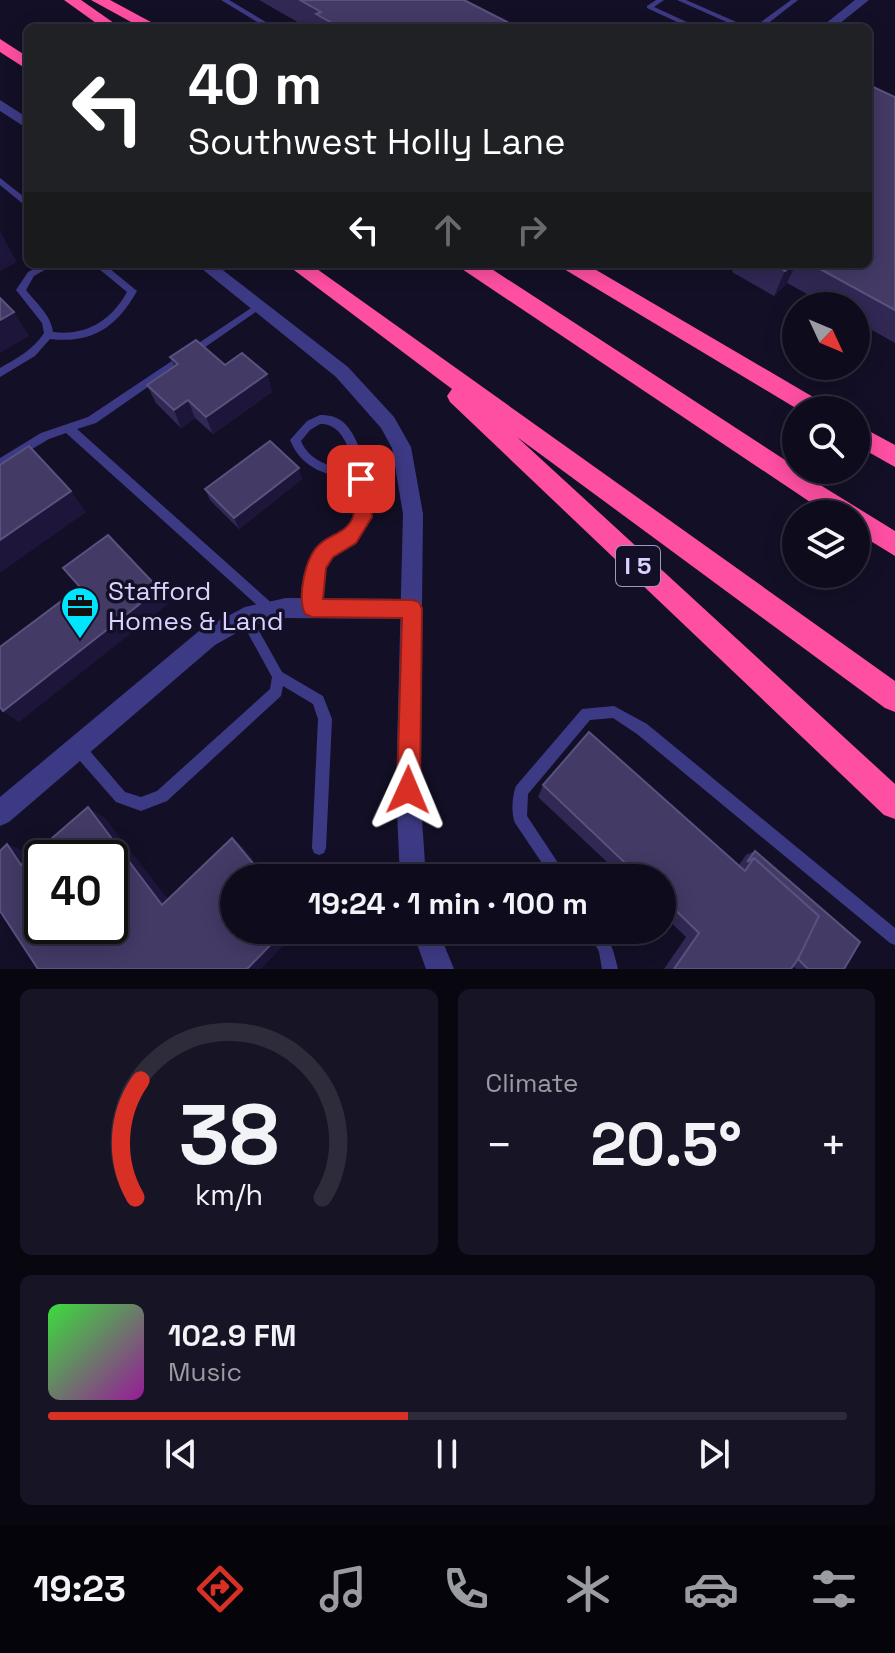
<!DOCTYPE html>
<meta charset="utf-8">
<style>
:root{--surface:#0e0b1c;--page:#171425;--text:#f1f3f6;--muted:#9b9ba3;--line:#2e2b3b;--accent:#d93025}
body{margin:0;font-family:"Space Grotesk",sans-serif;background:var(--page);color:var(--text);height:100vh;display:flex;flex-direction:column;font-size:30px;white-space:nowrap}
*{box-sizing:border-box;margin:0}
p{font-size:26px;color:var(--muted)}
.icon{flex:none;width:44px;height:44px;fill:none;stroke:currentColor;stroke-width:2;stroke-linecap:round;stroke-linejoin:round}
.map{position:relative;height:969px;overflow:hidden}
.side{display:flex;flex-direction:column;gap:20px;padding:20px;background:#08060f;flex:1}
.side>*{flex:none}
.top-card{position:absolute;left:24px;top:24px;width:848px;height:244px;border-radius:12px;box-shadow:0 4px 20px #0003,0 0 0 2px var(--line);background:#202124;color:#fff;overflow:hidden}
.needle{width:52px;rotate:134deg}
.buttons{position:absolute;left:782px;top:292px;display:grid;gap:16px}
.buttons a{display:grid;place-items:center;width:88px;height:88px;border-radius:50%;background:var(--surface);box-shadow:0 4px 20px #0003,0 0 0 2px var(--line);font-size:40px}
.speed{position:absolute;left:24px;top:840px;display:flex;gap:16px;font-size:40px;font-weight:700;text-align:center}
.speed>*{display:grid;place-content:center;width:104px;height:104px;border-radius:50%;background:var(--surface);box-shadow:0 4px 20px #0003,0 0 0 2px var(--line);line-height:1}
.speed .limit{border:4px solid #111;border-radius:12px;background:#fff;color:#111}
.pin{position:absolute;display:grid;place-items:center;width:68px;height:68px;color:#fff;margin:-34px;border-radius:16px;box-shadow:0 4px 12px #0006}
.me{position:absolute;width:88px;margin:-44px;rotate:1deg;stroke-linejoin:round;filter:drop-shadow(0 0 6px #0008)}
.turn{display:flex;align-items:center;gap:28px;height:168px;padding:0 32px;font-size:36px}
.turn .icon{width:104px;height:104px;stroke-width:2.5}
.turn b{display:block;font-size:56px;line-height:68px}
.lanes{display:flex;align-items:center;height:76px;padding:0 32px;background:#0003;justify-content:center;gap:40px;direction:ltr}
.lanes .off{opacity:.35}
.big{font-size:60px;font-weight:700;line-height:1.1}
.side .tile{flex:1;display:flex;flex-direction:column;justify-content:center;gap:12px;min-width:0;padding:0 28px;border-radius:12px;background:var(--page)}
.side .dial{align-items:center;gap:0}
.dial svg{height:208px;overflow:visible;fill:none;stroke:var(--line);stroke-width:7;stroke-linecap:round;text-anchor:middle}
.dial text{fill:var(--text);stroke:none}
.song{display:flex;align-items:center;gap:24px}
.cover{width:96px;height:96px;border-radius:12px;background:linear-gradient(135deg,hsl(120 70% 55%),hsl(300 70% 35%))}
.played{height:8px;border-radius:4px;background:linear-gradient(90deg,var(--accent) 45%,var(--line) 45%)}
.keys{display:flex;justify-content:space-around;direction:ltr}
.heat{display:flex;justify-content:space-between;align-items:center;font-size:44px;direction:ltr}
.side .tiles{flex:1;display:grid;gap:20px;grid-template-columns:1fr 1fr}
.tile:last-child{grid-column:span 2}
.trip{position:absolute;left:220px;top:864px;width:456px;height:80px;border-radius:40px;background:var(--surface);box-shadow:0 4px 20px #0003,0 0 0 2px var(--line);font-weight:700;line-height:80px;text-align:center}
.tab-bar{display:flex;height:128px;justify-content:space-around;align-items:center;background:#06040b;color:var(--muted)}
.tab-bar .icon{width:56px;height:56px}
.tab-bar .active{color:var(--accent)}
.tab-bar b{font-size:36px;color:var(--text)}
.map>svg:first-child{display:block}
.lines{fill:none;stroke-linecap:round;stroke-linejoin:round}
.service{fill:#3d3a85;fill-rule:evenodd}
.minor{fill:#3d3a85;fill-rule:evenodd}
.tertiary{fill:#3d3a85;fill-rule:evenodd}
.motorway{fill:#ff4fa3;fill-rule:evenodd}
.wall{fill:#312854}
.shaded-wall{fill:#1d163a}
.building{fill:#433a66;stroke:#5a527e;stroke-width:2;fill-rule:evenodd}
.route{fill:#d93025;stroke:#8d1f18;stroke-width:2}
.labels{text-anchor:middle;stroke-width:7;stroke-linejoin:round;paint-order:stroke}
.shield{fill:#130f26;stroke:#9e99be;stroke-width:2}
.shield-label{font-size:24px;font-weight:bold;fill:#d9d4ff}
.poi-label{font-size:26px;fill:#d9d4ff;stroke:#130f26;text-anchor:start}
</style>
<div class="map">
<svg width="895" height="969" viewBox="0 0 895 969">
<rect width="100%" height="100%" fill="#130f26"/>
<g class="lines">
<!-- service -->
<g class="service">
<polygon points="221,0 229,0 276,28 267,28"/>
<polygon points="656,0 664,0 654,7 700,28 690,28 647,8 647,6"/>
<polygon points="677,0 686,0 750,28 740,28"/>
<polygon points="791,0 798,0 762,28 753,28"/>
<polygon points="0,178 28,200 28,208 0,185"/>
<path d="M43 264H55L34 276 26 290C36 303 51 315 53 332 86 336 111 321 127 292L93 264H104L137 291C117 327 92 344 50 339L35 356 0 377V368C16 359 34 349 44 333L42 323 16 290 28 272Z"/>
<polygon points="257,304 262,307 260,309 96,423 77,429 276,607 278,611 276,615 272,617 268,615 66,433 49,439 0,468 0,458 41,433 88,417"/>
<path d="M320 415C328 415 336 416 343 422 363 439 376 497 367 522 359 541 338 543 327 559 318 573 319 593 318 608L316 612 312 614 308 612 306 608C308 589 308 569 318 553 323 546 330 541 338 537 361 522 360 508 357 482 327 474 303 471 290 440L307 421ZM320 424C344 423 351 454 355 473 334 467 310 463 301 441L310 430Z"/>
<polygon points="245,611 249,613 282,672 323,696 332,719 326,848 324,853 319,855 314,853 312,848 318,719 313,704 283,686 281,696 167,801 141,811 116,802 73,753 71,748 73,743 78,741 83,743 125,792 141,797 157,791 270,689 272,677 239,617 241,613"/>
<path d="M614 706 647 724 895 928V945L890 943 637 734 613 718 590 720 528 794 527 816 568 878H552L515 823C511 813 512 796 516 786L582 709Z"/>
<polygon points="588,930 603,930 613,950 618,969 602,969 599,952"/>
</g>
<!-- minor -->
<polygon class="minor" points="286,598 412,599 420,602 423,609 420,616 412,619 286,618 249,626 215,645 9,822 0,826 0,797 199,631 245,607"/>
<!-- tertiary -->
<g class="tertiary">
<polygon points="855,0 869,0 834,28 820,28"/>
<polygon points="0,100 28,118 28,129 0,111"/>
<polygon points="196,264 215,264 348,367 394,417 411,447 423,514 420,790 426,878 400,878 396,790 403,514 392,448 381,428 336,377"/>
<polygon points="412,930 438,930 454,969 426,969"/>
</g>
<!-- motorway -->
<g class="motorway">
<polygon points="64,0 81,0 121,28 103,28"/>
<polygon points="91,0 110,0 162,28 142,28"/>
<polygon points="0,39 28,57 28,70 0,52"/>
<polygon points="286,264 310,264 895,681 895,712 885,708 517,437 895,784 895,819 884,815 450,402 447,396 452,389"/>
<polygon points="459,264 484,264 796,467 796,470 895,531 895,556 856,532 856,514 828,514 462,269"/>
<polygon points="561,264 586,264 825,404 828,410 799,410 564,269"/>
<polygon points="856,424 895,445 895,467 856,445"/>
</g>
</g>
<!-- wall -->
<g class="wall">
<polygon points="259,0 464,0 511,28 308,28"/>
<polygon points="895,97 895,343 856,321 856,306 829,306 787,283 774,296 732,272 735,264 868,264"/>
<polygon points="170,357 225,365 267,374 272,392 213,434 195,418 181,428 156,403 147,385 174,367"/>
<polygon points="302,479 239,529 210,500 205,489"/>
<polygon points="543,785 739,865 746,855 755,851 844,969 796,969 793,966 791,969 664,969 686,937 662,914 662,878 624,878 538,797"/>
</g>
<!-- shaded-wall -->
<g class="shaded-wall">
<polygon points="0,231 17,262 0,271"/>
<polygon points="792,264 796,264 787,283 774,296 785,271"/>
<polygon points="14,312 29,336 0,353 0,320"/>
<polygon points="267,374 272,392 213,434 206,417"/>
<polygon points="188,400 195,418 181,428 174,410"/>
<polygon points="299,468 302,479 239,529 234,518"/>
<polygon points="71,491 86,512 0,573 0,540"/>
<polygon points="159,589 169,603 19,722 3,711"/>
<polygon points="88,807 105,818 177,911 162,905"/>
<polygon points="232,838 243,847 268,878 265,878"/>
<polygon points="7,844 29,853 42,871 21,865"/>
<polygon points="285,930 298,930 261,969 247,969"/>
</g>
<!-- building -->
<g class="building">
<polygon points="300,0 464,0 511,24 503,28 341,28 316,14 321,12"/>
<polygon points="871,86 895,97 895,310 811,264 868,264 868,88"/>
<polygon points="773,264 792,264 785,271"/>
<polygon points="0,298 14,312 0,320"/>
<polygon points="196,340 225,365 242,353 267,374 206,417 188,400 174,410 147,385 178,364 170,357"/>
<polygon points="270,441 299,468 234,518 205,489"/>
<polygon points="29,446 71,491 0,540 0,465"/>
<polygon points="108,535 159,589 3,711 0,707 0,647 80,587 63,568"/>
<polygon points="589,732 745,871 754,858 819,916 802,953 791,969 674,969 699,933 662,897 662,878 641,878 543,785"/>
<path d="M88 807 162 905 232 838 265 878H234V930H285L247 969H38L0 911V851L7 844 21 865ZM42 858H110V926H42Z"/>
<polygon points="755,851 860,942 844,969 808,969 798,959 819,916 754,858 747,862"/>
</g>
<!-- route -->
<path class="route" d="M361 472 368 474 370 479 372 517 356 543 333 557 326 568 323 599 412 600 419 602 422 609 420 790 416 798 408 802 400 798 397 790 402 618 312 617 305 614C297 597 305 557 320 544 331 534 347 533 353 517 356 507 353 490 352 479L355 474Z"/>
<!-- icons -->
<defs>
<g id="office-pin" transform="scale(2)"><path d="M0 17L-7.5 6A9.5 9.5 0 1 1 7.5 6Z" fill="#00e5ff" stroke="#130f26"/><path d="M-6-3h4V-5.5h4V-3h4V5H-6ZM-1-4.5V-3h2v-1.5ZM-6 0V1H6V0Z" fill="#111"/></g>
</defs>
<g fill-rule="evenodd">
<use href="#office-pin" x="80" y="606"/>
</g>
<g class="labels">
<!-- shield labels -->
<rect class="shield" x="616" y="546" width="44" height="40" rx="6"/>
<g class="shield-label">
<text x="638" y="574">I 5</text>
</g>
<!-- poi labels -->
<g class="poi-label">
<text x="108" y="600">Stafford<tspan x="108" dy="30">Homes &amp; Land</tspan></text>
</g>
</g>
</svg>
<div class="buttons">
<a><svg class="needle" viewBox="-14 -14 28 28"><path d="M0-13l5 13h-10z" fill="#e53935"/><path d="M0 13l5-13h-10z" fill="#9b9ba3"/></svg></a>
<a><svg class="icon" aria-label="search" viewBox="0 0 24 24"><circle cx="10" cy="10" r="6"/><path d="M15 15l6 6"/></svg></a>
<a><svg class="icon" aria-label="layers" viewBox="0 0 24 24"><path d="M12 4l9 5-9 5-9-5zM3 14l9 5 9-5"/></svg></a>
</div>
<div class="speed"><div class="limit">40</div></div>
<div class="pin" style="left:361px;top:479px;background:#d93025"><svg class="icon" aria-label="arrive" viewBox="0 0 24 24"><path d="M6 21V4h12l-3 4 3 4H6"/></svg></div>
<svg class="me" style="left:408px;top:790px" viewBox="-20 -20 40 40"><path d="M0-17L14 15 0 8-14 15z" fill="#d93025" stroke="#fff" stroke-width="4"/></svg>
<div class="trip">19:24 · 1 min · 100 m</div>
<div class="top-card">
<div class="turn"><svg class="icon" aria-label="left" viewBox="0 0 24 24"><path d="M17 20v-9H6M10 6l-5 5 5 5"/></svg><div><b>40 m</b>Southwest Holly Lane</div></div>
<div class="lanes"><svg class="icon" aria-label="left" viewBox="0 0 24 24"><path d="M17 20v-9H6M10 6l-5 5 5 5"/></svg><svg class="icon off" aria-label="ahead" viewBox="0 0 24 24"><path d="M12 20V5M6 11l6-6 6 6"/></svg><svg class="icon off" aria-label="right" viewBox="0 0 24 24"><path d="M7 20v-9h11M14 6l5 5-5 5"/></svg></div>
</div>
</div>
<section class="side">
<div class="tiles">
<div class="tile dial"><svg viewBox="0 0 100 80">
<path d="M14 69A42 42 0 1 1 86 69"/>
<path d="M14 69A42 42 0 0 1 16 24" stroke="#d93025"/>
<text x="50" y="56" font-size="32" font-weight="700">38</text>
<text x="50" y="72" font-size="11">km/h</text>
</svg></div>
<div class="tile"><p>Climate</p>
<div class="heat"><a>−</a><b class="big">20.5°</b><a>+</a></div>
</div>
<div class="tile">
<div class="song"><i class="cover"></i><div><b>102.9 FM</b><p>Music</p></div></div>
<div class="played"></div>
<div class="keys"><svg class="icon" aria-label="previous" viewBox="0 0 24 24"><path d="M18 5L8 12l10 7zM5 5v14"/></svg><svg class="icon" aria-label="pause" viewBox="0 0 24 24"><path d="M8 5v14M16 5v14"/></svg><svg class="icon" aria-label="next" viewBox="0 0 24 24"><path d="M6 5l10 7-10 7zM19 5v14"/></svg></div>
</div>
</div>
</section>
<nav class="tab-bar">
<b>19:23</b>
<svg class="icon active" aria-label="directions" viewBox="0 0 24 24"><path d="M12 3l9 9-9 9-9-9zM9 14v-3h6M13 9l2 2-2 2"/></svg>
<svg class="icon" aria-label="music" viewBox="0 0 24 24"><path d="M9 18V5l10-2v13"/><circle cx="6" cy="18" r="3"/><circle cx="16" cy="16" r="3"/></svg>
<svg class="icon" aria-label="phone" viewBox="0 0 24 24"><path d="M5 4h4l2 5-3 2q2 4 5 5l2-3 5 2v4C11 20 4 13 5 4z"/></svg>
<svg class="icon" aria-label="climate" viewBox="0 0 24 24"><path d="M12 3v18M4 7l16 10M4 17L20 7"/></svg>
<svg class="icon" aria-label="car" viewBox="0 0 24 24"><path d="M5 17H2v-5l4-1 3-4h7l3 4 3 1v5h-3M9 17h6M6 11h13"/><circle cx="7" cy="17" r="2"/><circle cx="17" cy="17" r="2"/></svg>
<svg class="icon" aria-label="filters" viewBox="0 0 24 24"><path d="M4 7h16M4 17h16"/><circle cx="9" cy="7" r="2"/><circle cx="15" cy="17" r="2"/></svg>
</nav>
